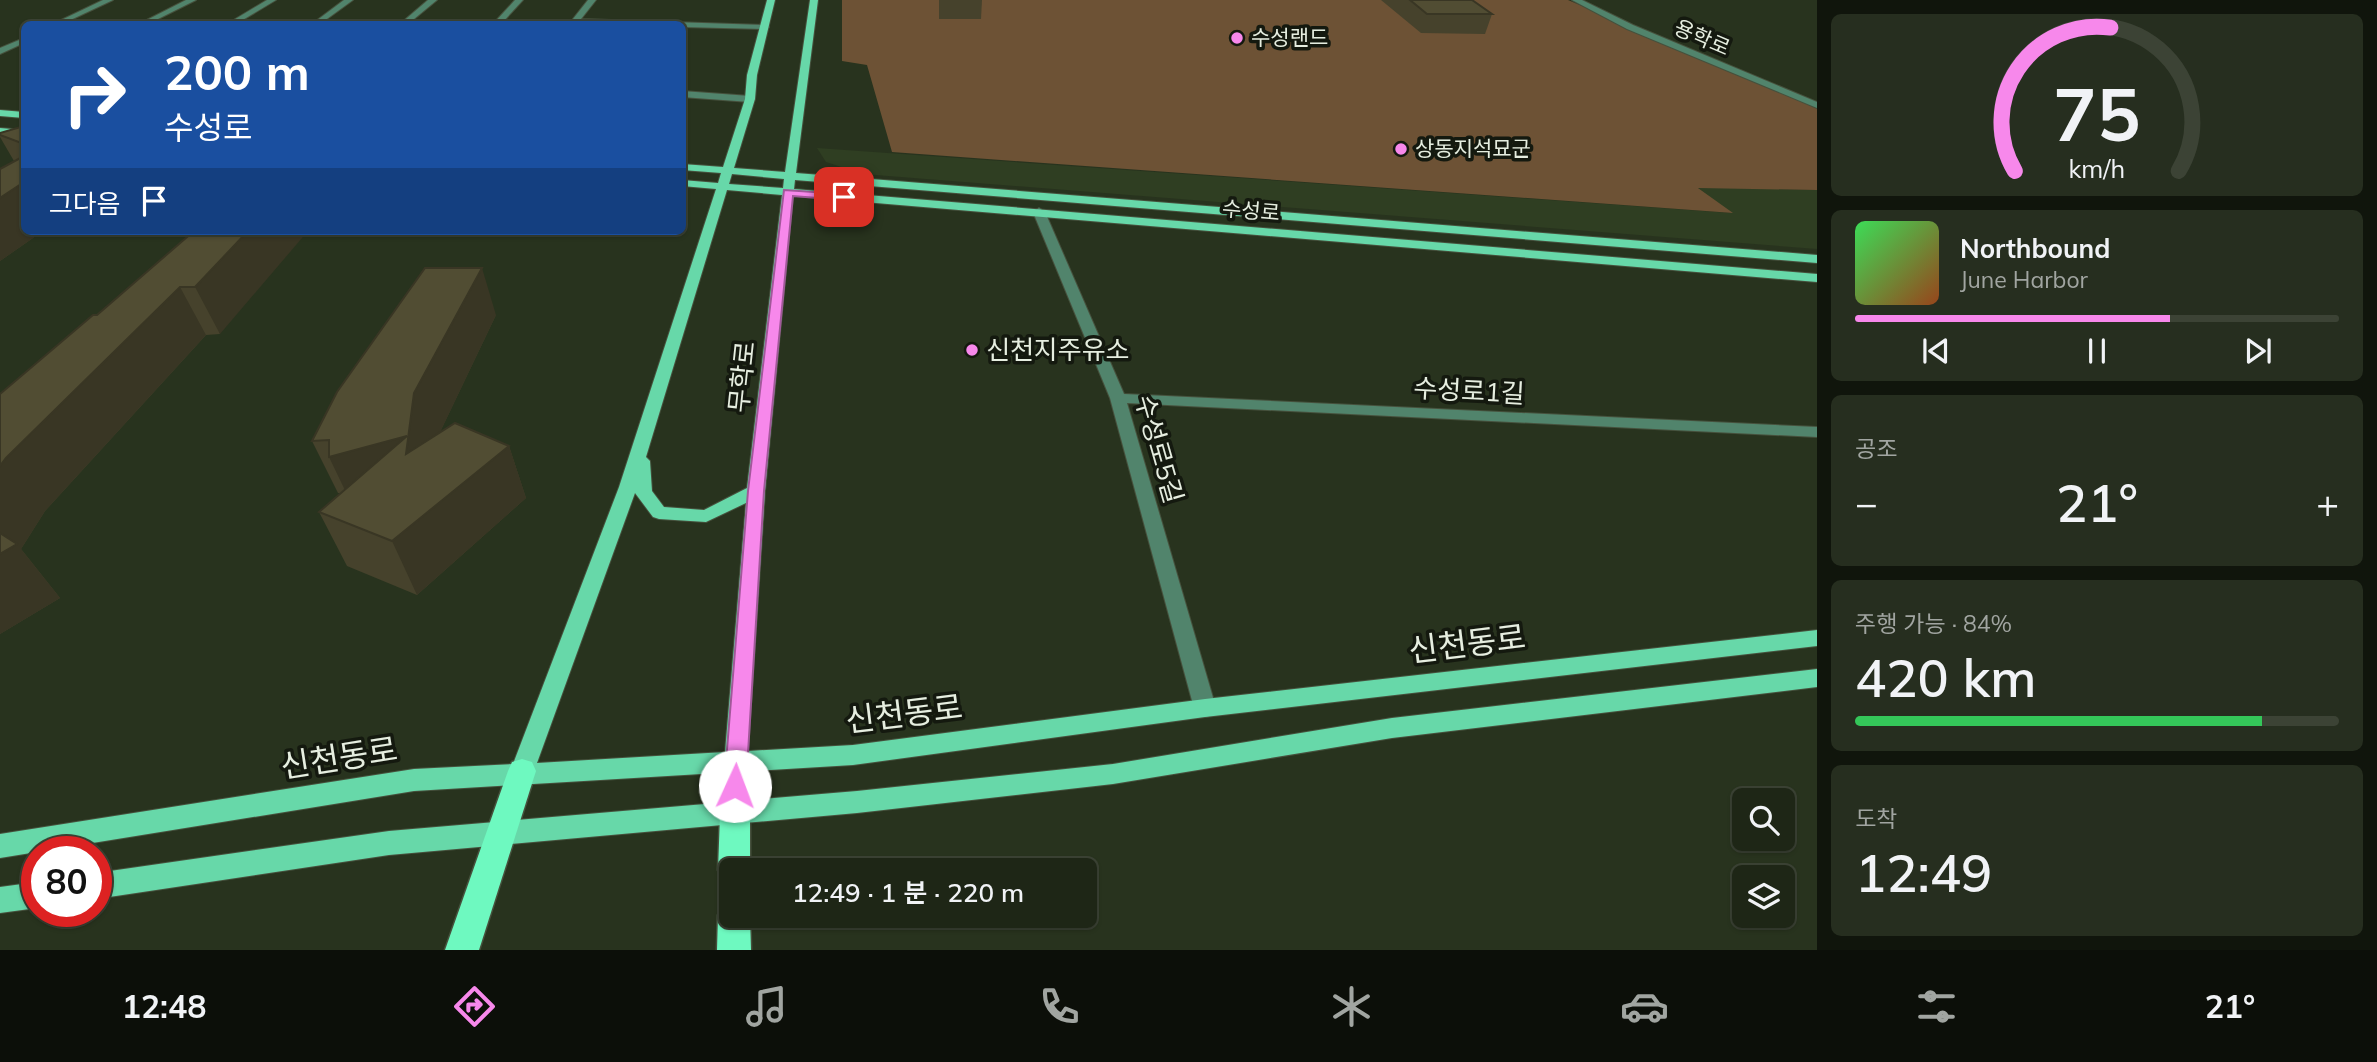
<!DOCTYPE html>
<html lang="ko">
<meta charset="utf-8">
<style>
:root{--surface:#1e2616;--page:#262e1f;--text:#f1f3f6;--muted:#a1a5a1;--line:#3c4335;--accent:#f788eb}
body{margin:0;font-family:Mulish,"Noto Sans KR",sans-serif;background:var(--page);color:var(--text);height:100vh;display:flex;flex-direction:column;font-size:26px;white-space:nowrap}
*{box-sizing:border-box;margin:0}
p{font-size:23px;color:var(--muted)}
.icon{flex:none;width:38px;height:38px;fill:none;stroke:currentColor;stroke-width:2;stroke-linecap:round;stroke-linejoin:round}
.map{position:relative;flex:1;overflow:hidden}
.drawer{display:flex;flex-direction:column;gap:14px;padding:14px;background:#10150c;width:560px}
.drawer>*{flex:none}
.top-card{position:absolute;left:21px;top:21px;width:665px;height:214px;border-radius:10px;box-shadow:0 2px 5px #0004,0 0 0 2px var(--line);background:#1a4fa0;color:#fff;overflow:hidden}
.tools{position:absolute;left:1732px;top:788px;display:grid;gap:14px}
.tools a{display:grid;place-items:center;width:63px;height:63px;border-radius:10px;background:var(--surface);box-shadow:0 2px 5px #0004,0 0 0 2px var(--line);font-size:35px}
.speed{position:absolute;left:21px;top:836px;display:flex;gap:14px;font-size:35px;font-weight:700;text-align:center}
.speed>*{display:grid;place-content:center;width:91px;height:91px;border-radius:50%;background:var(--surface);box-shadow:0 2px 5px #0004,0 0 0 2px var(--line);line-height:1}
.speed .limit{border:10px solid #d22;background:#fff;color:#111}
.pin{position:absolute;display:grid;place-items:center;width:60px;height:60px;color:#fff;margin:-30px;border-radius:14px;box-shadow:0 4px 10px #0006}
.me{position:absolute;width:77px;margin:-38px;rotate:2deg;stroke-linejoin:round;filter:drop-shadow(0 0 5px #0008)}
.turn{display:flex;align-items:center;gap:24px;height:147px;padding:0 28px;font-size:32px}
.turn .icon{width:91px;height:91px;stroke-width:2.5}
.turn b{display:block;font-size:49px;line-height:60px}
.then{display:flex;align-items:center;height:66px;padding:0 28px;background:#0003;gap:14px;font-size:26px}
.big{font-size:52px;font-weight:600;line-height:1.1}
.drawer .card{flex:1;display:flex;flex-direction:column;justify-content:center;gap:10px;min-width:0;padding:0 24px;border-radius:10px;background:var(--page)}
.drawer .dial{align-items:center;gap:0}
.dial svg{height:182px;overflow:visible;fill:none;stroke:var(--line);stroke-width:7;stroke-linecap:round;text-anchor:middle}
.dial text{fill:var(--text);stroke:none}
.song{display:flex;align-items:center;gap:21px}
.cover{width:84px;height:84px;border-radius:10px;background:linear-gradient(135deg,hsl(130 70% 55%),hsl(20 70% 35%))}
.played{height:7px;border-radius:4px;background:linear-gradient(90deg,var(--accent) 65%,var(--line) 65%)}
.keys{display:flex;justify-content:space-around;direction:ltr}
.heat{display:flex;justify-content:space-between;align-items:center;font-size:38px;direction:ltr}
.charge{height:10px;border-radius:5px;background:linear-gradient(90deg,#34c759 84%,var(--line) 0)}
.trip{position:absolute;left:719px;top:858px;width:378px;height:70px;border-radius:10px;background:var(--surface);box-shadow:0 2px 5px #0004,0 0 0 2px var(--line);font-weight:600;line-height:70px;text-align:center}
.tabs{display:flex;height:112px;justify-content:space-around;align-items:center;background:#0c0f09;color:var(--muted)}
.tabs .icon{width:49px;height:49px}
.tabs .selected{color:var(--accent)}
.tabs b{font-size:32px;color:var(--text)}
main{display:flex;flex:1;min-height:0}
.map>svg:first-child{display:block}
.built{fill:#2f3e22}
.green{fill:#6d5235}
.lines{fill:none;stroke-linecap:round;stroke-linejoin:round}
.minor-casing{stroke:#46513d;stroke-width:2}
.major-casing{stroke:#46513d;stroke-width:2}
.highway-casing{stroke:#46513d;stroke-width:3}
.minor{fill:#51846c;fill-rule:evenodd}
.major{fill:#67d8a9;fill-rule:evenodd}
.highway{fill:#6ef9c0;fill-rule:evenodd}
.wall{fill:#46422c}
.shaded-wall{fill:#393624}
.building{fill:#514d33;stroke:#393624;stroke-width:2}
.route{fill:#f788eb;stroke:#a15899;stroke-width:2}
.poi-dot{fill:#f788eb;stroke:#14190f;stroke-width:2.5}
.labels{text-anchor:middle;stroke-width:7;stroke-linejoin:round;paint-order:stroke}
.far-poi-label{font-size:21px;fill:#e6eee0;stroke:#14190f;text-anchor:start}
.far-street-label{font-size:21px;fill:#e6eee0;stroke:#14190f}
.poi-label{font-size:26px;fill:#e6eee0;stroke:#14190f;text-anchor:start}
.street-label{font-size:26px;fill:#e6eee0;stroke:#14190f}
.near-street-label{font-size:32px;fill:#e6eee0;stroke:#14190f}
</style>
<main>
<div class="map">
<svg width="1817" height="950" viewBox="0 0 1817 950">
<rect width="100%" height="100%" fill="#28331e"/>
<!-- built -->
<polygon class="built" points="817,148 1731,213 1697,187 1817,190 1817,249 863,174 826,162"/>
<!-- green -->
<polygon class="green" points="842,0 1568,0 1817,105 1817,190 1698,188 1733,213 892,152 867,65 842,61"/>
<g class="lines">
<!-- minor casing -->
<g class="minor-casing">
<g id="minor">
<polygon points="103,0 113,0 62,24 53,24"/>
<polygon points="186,0 196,0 148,24 139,24"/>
<polygon points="267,0 276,0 236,24 227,24"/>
<polygon points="344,0 353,0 320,24 312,24"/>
<polygon points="428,0 437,0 408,24 400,24"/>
<polygon points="515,0 523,0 501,24 493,24"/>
<polygon points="588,0 596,0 581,19 765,25 769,27 765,29 682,27 682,24 569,24"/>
<polygon points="1572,0 1582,0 1633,25 1817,102 1817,108 1627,29"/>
<polygon points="24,38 24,43 0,54 0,48"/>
<polygon points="682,91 750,96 755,99 750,102 682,97"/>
<polygon points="1039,208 1045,212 1124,394 1817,427 1817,437 1127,403 1216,708 1213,715 1205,717 1197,715 1194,708 1110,398 1033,212"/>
</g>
</g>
<!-- major casing -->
<g class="major-casing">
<g id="major">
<path d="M767 0H775L757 75 755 99 734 168 785 172 810 0H818L796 173 1817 255V263L795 180 794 189 1817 274V282L793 196 765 491 748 751 853 745 1205 699 1817 630V646L1205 717 853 765 414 791 0 858V834L414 769 513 764 619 487 716 189 682 186V180L718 183 721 173 682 170V164L723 167 745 99 747 75ZM732 174 784 179 783 188 729 184ZM727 190 782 195 747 488 704 510 664 507 652 491 650 461 646 457ZM635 493 653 517 659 519 706 522 746 503 725 752 537 763Z"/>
<polygon points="0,110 24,112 24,118 0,116"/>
<polygon points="0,128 24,130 24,136 0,134"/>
<polygon points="1817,669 1817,687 1392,738 1113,784 857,813 389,855 96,899 96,873 389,831 857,791 1113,764 1392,718"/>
<polygon points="37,882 37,908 0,913 0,887"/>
</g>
</g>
<!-- highway casing -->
<g class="highway-casing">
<g id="highway">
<polygon points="736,749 746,752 750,761 750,870 732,870 732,884 723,880 718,870 722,761 726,752"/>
<polygon points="522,759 532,762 536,771 479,950 445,950 508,771 512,762"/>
<polygon points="732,900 732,915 750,915 751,950 717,950 718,915 723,904"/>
</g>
</g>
<!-- minor -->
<use href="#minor" class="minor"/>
<!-- major -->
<use href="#major" class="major"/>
<!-- highway -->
<use href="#highway" class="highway"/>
</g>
<!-- wall -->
<g class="wall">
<polygon points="939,0 982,0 981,19 939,19"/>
<polygon points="1381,0 1472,0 1492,14 1485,34 1421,33"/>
<polygon points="24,126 24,231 43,231 0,261 0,169 14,161 0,137 0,133"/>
<polygon points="194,231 220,334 206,335 45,511 21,549 60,598 0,634 0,394 97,315"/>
<polygon points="496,315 440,432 509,446 526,498 417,595 347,566 319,512 341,493 338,493 312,441"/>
</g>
<!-- shaded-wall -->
<g class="shaded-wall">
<polygon points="24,182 24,231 43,231 0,261 0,198"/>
<polygon points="248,231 308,231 220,334 195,287"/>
<polygon points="482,268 496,315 434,445 354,509 329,457 414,393"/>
<polygon points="180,287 206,335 45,511 21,549 60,598 0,634 0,466 6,458"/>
<polygon points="509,446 526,498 417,595 392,541"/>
</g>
<!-- building -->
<g class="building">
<polygon points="1410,0 1472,0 1492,14 1427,14"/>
<polygon points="24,126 24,144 0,135 0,133"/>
<polygon points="24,156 24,182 0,198 0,169"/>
<polygon points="194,231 248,231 195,287 180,287 6,458 0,466 0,394 93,315 97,315"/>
<polygon points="425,268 482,268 414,393 406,454 455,423 509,446 392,541 319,512 407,436 329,457 329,440 312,441 337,392"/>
<polygon points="0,533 17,544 0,554"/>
</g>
<!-- route -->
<polygon class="route" points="784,190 844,194 849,197 844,200 793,196 764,491 746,786 743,793 735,796 727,793 724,786 748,491"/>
<!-- markers -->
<g class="poi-dot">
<circle cx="1237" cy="38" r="7"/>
<circle cx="1401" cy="149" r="7"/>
<circle cx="972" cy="350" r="7"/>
</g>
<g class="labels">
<!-- far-poi labels -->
<g class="far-poi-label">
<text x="1251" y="45">수성랜드</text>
<text x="1415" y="156">상동지석묘군</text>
</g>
<!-- far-street labels -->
<g class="far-street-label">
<text transform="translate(1702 38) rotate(23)" y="7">용학로</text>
<text transform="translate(1251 211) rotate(5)" y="7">수성로</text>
</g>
<!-- poi labels -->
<g class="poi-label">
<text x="986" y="359">신천지주유소</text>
</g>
<!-- street labels -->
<g class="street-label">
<text transform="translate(742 377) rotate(-84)" y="9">무학로</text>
<text transform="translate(1469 391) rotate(3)" y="9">수성로1길</text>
<text transform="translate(1159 449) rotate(74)" y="9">수성로5길</text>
</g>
<!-- near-street labels -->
<g class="near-street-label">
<text transform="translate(1467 644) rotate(-7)" y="11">신천동로</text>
<text transform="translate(904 714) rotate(-7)" y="11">신천동로</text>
<text transform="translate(339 758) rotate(-9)" y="11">신천동로</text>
</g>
</g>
</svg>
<div class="tools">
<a><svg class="icon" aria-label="search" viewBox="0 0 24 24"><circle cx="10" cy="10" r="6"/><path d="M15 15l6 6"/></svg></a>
<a><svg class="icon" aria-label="layers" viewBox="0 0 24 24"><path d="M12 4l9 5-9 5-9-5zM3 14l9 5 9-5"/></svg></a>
</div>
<div class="speed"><div class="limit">80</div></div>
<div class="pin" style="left:844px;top:197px;background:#d93025"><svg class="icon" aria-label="arrive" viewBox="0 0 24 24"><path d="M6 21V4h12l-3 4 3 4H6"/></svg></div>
<svg class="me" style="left:735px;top:786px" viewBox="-20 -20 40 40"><circle r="19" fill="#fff"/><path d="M0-13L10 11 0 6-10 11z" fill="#f788eb"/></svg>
<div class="trip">12:49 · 1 분 · 220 m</div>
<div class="top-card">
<div class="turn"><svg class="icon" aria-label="right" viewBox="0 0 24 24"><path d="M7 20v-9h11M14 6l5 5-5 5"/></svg><div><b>200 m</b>수성로</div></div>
<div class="then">그다음<svg class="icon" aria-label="arrive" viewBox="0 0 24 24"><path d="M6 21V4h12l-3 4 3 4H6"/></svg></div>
</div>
</div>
<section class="drawer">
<div class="card dial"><svg viewBox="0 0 100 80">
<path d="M14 69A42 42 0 1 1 86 69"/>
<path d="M14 69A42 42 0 0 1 56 6" stroke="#f788eb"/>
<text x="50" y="56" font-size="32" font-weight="700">75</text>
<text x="50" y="72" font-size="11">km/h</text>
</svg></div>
<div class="card">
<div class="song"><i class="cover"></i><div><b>Northbound</b><p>June Harbor</p></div></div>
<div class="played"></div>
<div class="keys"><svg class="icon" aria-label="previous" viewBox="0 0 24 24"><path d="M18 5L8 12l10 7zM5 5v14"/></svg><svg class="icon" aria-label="pause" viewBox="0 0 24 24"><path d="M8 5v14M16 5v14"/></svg><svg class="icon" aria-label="next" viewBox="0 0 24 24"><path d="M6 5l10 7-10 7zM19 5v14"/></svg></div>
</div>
<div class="card"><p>공조</p>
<div class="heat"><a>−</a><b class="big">21°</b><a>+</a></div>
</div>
<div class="card"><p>주행 가능 · 84%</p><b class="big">420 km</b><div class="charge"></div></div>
<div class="card"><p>도착</p><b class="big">12:49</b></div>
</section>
</main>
<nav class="tabs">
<b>12:48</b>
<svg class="icon selected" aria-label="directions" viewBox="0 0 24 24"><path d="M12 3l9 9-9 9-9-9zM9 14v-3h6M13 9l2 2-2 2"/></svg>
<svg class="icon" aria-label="music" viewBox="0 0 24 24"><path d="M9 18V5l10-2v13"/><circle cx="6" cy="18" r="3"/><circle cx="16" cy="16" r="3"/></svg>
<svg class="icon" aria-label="phone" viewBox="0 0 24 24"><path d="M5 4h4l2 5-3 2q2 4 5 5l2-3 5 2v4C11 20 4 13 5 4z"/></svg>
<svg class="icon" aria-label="climate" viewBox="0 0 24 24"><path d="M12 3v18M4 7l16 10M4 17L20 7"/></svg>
<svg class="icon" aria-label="car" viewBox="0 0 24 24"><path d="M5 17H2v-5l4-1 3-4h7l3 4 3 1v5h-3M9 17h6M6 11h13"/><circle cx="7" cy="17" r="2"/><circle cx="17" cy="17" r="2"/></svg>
<svg class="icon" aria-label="filters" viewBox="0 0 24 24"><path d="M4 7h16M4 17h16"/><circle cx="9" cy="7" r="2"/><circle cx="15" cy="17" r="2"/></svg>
<b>21°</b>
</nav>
